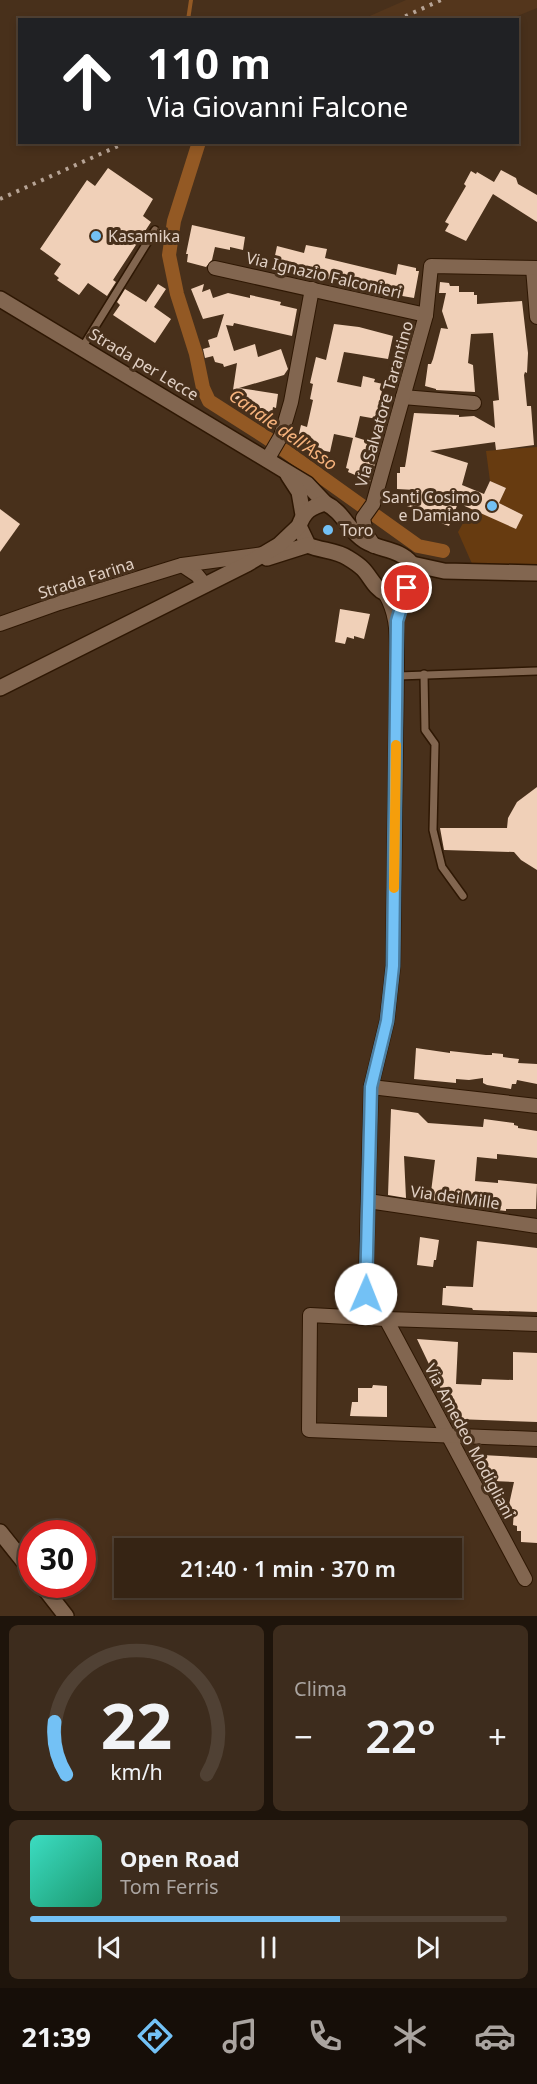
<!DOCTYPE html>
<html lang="it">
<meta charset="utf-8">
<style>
:root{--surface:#362414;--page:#3d2c1d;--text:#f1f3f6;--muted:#aaa4a0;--line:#504134;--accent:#73c1f5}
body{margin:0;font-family:"Noto Sans",sans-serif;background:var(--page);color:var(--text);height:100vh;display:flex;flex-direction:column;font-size:22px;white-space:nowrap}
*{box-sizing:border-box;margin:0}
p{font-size:20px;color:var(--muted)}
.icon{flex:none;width:33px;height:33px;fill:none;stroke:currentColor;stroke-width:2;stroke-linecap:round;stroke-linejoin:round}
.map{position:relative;height:1616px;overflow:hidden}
.details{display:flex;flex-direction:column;gap:9px;padding:9px;background:#1e140b;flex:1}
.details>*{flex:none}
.hud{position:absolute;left:18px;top:18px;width:501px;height:126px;border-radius:0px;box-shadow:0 3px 9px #0003,0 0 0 2px var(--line);background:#202124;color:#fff;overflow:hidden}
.speed{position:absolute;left:18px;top:1520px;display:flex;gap:12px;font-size:30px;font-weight:700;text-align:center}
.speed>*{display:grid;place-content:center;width:78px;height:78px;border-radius:50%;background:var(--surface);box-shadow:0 3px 9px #0003,0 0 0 2px var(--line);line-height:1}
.speed .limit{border:9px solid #d22;background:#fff;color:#111}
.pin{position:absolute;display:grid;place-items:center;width:51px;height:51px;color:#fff;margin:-26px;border:3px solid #fff;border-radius:50%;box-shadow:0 2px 6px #0007}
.me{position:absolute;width:66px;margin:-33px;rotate:1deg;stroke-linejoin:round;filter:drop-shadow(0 0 4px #0008)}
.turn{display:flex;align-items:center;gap:21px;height:126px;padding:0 30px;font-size:27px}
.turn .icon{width:78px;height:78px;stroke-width:2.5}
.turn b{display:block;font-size:42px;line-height:51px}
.big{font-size:45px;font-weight:600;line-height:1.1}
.details .card{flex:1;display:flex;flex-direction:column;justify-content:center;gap:9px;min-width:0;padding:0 21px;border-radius:9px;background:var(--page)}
.details .dial{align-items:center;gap:0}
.dial svg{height:156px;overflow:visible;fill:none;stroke:var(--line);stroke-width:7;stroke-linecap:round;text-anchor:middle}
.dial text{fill:var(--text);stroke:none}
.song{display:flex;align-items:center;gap:18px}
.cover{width:72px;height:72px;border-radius:9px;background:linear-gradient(135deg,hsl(170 70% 55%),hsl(160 70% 35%))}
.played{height:6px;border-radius:3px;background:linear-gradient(90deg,var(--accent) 65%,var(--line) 65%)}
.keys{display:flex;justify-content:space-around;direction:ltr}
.heat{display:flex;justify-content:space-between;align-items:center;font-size:33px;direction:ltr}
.details .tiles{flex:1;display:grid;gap:9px;grid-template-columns:1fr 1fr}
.card:last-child{grid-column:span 2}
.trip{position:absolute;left:114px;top:1538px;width:348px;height:60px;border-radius:0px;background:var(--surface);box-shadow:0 3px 9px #0003,0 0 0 2px var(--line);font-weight:600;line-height:60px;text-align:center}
.menu{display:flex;height:96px;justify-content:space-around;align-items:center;background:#160e08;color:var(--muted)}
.menu .icon{width:42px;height:42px}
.menu .active{color:var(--accent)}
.menu b{font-size:27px;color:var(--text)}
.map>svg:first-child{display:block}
.built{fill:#54361c}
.green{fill:#673b10}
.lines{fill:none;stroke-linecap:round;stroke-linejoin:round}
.stream{stroke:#935924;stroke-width:4}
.canal{stroke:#935924;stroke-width:14}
.building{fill:#f0d0b8}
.lane-casing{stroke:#2e1703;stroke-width:10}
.street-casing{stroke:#2e1703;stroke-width:16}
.secondary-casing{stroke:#2e1703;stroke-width:18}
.lane{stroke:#826650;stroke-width:7}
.street{stroke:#826650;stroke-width:14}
.secondary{stroke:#826650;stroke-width:15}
.rail{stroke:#b7a496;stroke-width:4;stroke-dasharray:3 6;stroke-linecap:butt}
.route-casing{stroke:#4b7d9f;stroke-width:15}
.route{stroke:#73c1f5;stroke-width:10}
.slow{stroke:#f59e0b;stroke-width:10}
.poi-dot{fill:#73c1f5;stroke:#48301b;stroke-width:2}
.labels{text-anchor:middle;stroke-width:6;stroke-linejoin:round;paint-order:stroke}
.poi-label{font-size:16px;fill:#e1d0c4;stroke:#48301b;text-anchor:start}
.street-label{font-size:16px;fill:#e1d0c4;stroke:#48301b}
.water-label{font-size:18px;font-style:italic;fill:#f6b37d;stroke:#48301b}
</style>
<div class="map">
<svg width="537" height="1616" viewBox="0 0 537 1616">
<rect width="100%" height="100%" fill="#48301b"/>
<!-- built -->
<polygon class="built" points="406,0 537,0 537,8 510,19 363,19"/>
<!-- green -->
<polygon class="green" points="537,447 537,567 473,566 458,532 471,509 477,510 516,529 523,515 499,503 506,488 490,481 486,451"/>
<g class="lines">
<!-- stream -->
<polyline class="stream" points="188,20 191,0"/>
<!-- canal -->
<polyline class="canal" points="199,142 174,221 169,255 177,294 196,354 203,388 209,401 267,438 418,546 443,551"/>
</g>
<!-- building -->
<g class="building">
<polygon points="108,168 153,199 143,216 151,222 113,280 116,282 107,296 88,283 79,295 57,280 59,278 54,274 61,264 40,249 87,180 95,186"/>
<polygon points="501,170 516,178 518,184 537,195 537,222 493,194 466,241 445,231 449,224 445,222 466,186 464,184 471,171 476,174 477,172 494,182"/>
<polygon points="192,225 245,237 243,250 230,247 230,250 215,247 212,260 206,267 187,262 188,254 186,254"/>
<polygon points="306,245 327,249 325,258 396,275 398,264 416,268 416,271 419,271 414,298 373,291 374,289 345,283 345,281 316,277 316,279 272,270 277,246 304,253"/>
<polygon points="440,282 449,283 450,286 459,286 459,292 474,292 474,295 477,295 477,304 522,301 528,353 527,373 525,372 524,375 527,406 531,406 534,445 496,450 495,442 430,451 468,463 462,485 484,494 490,481 506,488 499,503 523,515 516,529 458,503 449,526 414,513 414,508 407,506 415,490 397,489 397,473 400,473 400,467 405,467 414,413 459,415 459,417 474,416 495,428 493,401 499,400 493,333 471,334 468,363 473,365 475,392 436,390 436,389 425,386 428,364 431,364 433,359 441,328 448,329 442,311 446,293 439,293"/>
<polygon points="158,284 166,289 154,307 171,319 155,343 113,315 120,305 117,302 125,289 146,302"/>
<polygon points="204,284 202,292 210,289 213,298 228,293 250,298 250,295 281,302 280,305 297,309 292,336 234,323 233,326 226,325 234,351 255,344 258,357 281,349 288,369 284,375 239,388 278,394 276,408 273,407 271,419 260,417 260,413 248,411 248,408 234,402 236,389 233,390 237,363 224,367 223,364 215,362 213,356 205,358 203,349 210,347 208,340 217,337 224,314 203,319 191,289"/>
<polygon points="334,324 359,327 393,336 388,359 344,352 337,382 361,387 363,376 375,379 374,382 383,384 377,419 360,416 355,437 380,445 370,482 360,480 360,477 348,472 349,469 346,468 353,438 334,434 330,452 312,448 314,442 298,438 301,425 307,427 313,400 310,399 313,384 310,383 316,357 326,360"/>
<polygon points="0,509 20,524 0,552"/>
<polygon points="340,609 370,614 364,639 354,636 354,639 347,637 345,644 335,642"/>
<polygon points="537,787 537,870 521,860 514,852 444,850 440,828 507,828 508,818 517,802"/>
<polygon points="416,1048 450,1053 450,1051 486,1055 492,1055 492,1053 503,1054 503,1057 519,1059 518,1063 537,1064 537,1084 517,1080 516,1084 512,1084 511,1089 487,1085 483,1083 483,1078 469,1080 456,1079 456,1083 414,1079"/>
<polygon points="391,1109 418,1113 428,1123 483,1127 484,1119 514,1123 514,1125 518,1126 518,1128 537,1131 537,1158 497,1154 497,1159 477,1157 475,1181 498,1183 498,1180 537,1184 536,1209 506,1209 506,1211 497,1210 496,1207 473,1203 472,1205 430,1200 435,1160 404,1156 406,1198 388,1195"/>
<polygon points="420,1237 439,1240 436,1260 434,1260 433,1267 417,1265"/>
<polygon points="477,1241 537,1248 537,1312 473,1310 472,1308 442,1305 443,1288 446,1288 446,1286 473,1287"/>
<polygon points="417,1339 458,1342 456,1384 481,1385 482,1379 513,1380 513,1352 537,1353 537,1422 456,1419 457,1408 446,1408 447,1402"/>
<polygon points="373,1385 387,1386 387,1417 350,1416 352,1402 358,1402 358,1388 372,1388"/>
<polygon points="482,1455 537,1458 537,1543 521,1542 521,1531 517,1531 517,1526 513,1525 514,1509 508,1509 514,1482 493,1481 490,1472 486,1472 485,1465 482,1465"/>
</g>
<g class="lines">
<!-- lane casing -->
<g class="lane-casing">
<g id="lane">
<polyline points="82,348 155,230"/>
<polyline points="424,674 425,730 435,744 433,830 442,867 463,896"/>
<polyline points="398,676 537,671"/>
</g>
</g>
<!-- street casing -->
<g class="street-casing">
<g id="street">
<polyline points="215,268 426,315"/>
<polyline points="533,268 537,317"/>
<polyline points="403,397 474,403"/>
<polyline points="267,460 281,436 291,402 312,289"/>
<polyline points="374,546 366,533 363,518 373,504 426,315 431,266 537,268"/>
<polyline points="182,565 197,575 205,585"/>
<polyline points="0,624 59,603 182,565 264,554"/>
<polyline points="371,1087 537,1106"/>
<polyline points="368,1201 537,1226"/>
<path d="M365 1318 371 1087 387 1021 393 966 397 652C397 629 396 612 385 593"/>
<polyline points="386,1319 525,1579"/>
<polyline points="537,1324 386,1319 310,1315 309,1430 537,1439"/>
</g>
</g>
<!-- secondary casing -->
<g class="secondary-casing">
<g id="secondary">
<polyline points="0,299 307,484 325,503"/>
<polyline points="288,475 299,492 303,515"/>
<path d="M325 503C344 512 348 531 365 541 379 550 400 549 411 563 422 578 401 599 385 593 375 589 370 576 363 569 359 565 353 561 348 558 336 550 321 551 308 545L299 526C304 511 311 507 325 503Z"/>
<polyline points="267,558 308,545"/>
<polyline points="412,564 444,571 537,573"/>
<polyline points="0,688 247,564 279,545 299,526"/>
<polyline points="0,1532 32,1572"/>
<polyline points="41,1584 66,1616"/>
</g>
</g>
<!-- lane -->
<use href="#lane" class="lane"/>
<!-- street -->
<use href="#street" class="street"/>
<!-- secondary -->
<use href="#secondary" class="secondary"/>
<!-- rail -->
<g class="rail">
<polyline points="397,20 441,0"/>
<polyline points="0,199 127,142"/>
</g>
</g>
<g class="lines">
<!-- route casing -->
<g class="route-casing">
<polyline id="route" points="366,1294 371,1087 387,1021 393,966 397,621 407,588"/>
</g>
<!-- route -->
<use href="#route" class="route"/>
<!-- slow -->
<polyline class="slow" points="394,888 396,745"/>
</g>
<!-- markers -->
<g class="poi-dot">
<circle cx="96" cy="236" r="6"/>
<circle cx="492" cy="506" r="6"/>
<circle cx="328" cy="530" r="6"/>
</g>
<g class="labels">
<!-- poi labels -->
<g class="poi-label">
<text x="108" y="242">Kasamika</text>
<text x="480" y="503" text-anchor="end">Santi Cosimo<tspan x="480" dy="18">e Damiano</tspan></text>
<text x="340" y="536">Toro</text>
</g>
<!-- street labels -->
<g class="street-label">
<text transform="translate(324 275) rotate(13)" y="6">Via Ignazio Falconieri</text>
<text transform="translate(144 364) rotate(31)" y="6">Strada per Lecce</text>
<text transform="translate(384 404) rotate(-74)" y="6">Via Salvatore Tarantino</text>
<text transform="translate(86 578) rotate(-18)" y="6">Strada Farina</text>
<text transform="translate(455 1197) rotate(8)" y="6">Via dei Mille</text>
<text transform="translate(470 1441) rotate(62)" y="6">Via Amedeo Modigliani</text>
</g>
<!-- water labels -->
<g class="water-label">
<text transform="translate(283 430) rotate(35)" y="6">Canale dell'Asso</text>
</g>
</g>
</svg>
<div class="speed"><div class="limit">30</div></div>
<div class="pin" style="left:407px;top:588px;background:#d93025"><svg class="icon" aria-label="arrive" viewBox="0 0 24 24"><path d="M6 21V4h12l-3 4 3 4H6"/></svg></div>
<svg class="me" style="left:366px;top:1294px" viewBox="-20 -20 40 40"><circle r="19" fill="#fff"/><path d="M0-13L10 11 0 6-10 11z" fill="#73c1f5"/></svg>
<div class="trip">21:40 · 1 min · 370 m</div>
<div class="hud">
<div class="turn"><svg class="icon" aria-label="ahead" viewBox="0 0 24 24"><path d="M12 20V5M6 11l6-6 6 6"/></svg><div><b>110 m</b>Via Giovanni Falcone</div></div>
</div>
</div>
<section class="details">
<div class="tiles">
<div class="card dial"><svg viewBox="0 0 100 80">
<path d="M14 69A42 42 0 1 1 86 69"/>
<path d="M14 69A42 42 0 0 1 8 42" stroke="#73c1f5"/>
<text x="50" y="56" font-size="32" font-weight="700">22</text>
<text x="50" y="72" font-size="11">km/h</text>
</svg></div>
<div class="card"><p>Clima</p>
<div class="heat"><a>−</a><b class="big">22°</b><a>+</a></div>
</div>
<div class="card">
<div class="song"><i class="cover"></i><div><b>Open Road</b><p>Tom Ferris</p></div></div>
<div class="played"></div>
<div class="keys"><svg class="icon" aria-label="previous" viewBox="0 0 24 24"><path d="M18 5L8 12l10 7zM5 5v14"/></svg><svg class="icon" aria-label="pause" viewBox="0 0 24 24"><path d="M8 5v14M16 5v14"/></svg><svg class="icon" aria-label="next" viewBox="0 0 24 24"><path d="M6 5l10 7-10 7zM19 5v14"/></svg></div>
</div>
</div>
</section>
<nav class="menu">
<b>21:39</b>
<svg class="icon active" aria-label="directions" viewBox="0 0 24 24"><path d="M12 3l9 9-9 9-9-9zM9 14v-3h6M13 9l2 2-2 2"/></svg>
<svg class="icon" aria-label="music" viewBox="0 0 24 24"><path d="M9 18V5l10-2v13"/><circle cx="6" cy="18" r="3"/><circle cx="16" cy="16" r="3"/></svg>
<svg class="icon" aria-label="phone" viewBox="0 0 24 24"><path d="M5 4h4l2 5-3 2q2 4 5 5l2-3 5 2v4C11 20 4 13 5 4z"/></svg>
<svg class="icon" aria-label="climate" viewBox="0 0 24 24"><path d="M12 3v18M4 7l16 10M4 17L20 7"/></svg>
<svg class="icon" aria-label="car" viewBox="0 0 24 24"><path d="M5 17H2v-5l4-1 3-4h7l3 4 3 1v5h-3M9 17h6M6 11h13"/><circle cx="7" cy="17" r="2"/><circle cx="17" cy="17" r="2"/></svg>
</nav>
